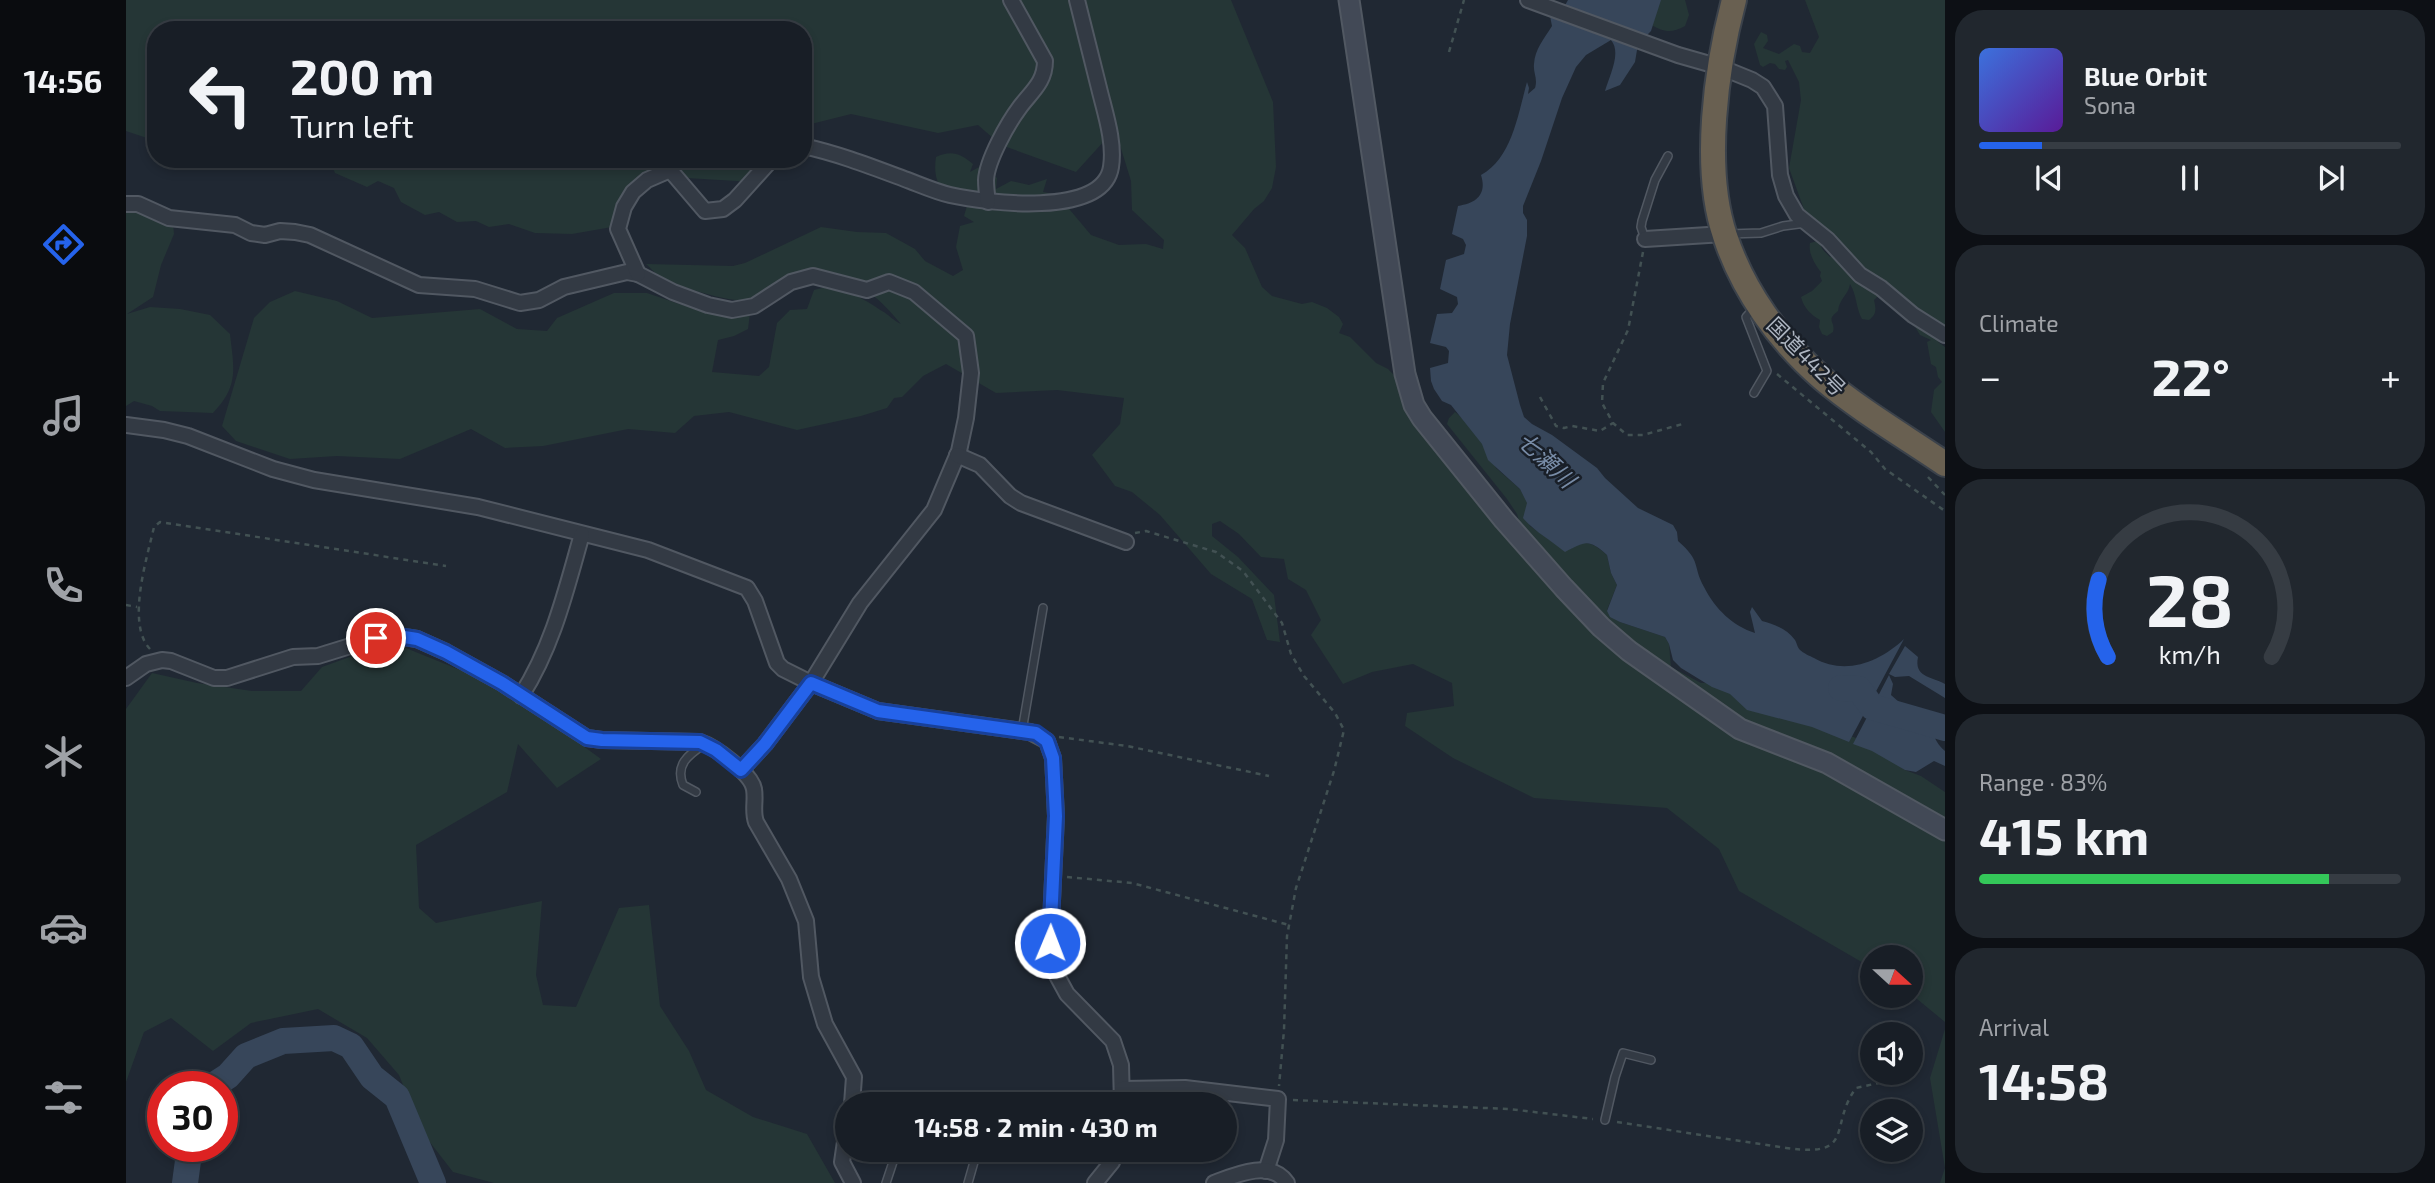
<!DOCTYPE html>
<meta charset="utf-8">
<style>
:root{--surface:#181e26;--page:#21272e;--text:#f1f3f6;--muted:#9fa2a7;--line:#363c43;--accent:#2563eb}
body{margin:0;font-family:"Exo 2","Noto Sans JP",sans-serif;background:var(--page);color:var(--text);height:100vh;display:flex;flex-direction:column;font-size:26px;white-space:nowrap}
*{box-sizing:border-box;margin:0}
p{font-size:23px;color:var(--muted)}
.icon{flex:none;width:38px;height:38px;fill:none;stroke:currentColor;stroke-width:2;stroke-linecap:round;stroke-linejoin:round}
.map{position:relative;flex:1;overflow:hidden}
.panel{display:flex;flex-direction:column;gap:10px;padding:10px;background:#0d1015;width:490px}
.panel>*{flex:none}
.guide{position:absolute;left:21px;top:21px;width:665px;height:147px;border-radius:28px;box-shadow:0 4px 10px #0003,0 0 0 2px var(--line);background:#181e26;color:var(--text);overflow:hidden}
.needle{width:46px;rotate:111deg}
.fabs{position:absolute;left:1734px;top:945px;display:grid;gap:14px}
.fabs a{display:grid;place-items:center;width:63px;height:63px;border-radius:50%;background:var(--surface);box-shadow:0 4px 10px #0003,0 0 0 2px var(--line);font-size:35px}
.speed{position:absolute;left:21px;top:1071px;display:flex;gap:14px;font-size:35px;font-weight:700;text-align:center}
.speed>*{display:grid;place-content:center;width:91px;height:91px;border-radius:50%;background:var(--surface);box-shadow:0 4px 10px #0003,0 0 0 2px var(--line);line-height:1}
.speed .limit{border:10px solid #d22;background:#fff;color:#111}
.pin{position:absolute;display:grid;place-items:center;width:60px;height:60px;color:#fff;margin:-30px;border:4px solid #fff;border-radius:50%;box-shadow:0 2px 7px #0007}
.me{position:absolute;width:77px;margin:-38px;rotate:1deg;stroke-linejoin:round;filter:drop-shadow(0 0 5px #0008)}
.turn{display:flex;align-items:center;gap:24px;height:147px;padding:0 28px;font-size:32px}
.turn .icon{width:91px;height:91px;stroke-width:2.5}
.turn b{display:block;font-size:49px;line-height:60px}
.big{font-size:52px;font-weight:700;line-height:1.1}
.panel .widget{flex:1;display:flex;flex-direction:column;justify-content:center;gap:10px;min-width:0;padding:0 24px;border-radius:28px;background:var(--page)}
.panel .dial{align-items:center;gap:0}
.dial svg{height:182px;overflow:visible;fill:none;stroke:var(--line);stroke-width:7;stroke-linecap:round;text-anchor:middle}
.dial text{fill:var(--text);stroke:none}
.song{display:flex;align-items:center;gap:21px}
.cover{width:84px;height:84px;border-radius:10px;background:linear-gradient(135deg,hsl(220 70% 55%),hsl(270 70% 35%))}
.played{height:7px;border-radius:4px;background:linear-gradient(90deg,var(--accent) 15%,var(--line) 15%)}
.keys{display:flex;justify-content:space-around;direction:ltr}
.heat{display:flex;justify-content:space-between;align-items:center;font-size:38px;direction:ltr}
.charge{height:10px;border-radius:5px;background:linear-gradient(90deg,#34c759 83%,var(--line) 0)}
.trip{position:absolute;left:709px;top:1092px;width:402px;height:70px;border-radius:35px;background:var(--surface);box-shadow:0 4px 10px #0003,0 0 0 2px var(--line);font-weight:700;line-height:70px;text-align:center}
main{display:flex;flex:1;min-height:0}
.dock{display:flex;flex-direction:column;width:126px;justify-content:space-around;align-items:center;background:#0a0c0f;color:var(--muted)}
.dock .icon{width:49px;height:49px}
.dock .current{color:var(--accent)}
.dock b{font-size:32px;color:var(--text)}
.map>svg:first-child{display:block}
.green{fill:#253636}
.water{fill:#37465a}
.lines{fill:none;stroke-linecap:round;stroke-linejoin:round}
.river{stroke:#37465a;stroke-width:26}
.lane-casing{stroke:#515862;stroke-width:10}
.street-casing{stroke:#515862;stroke-width:18}
.secondary-casing{stroke:#515862;stroke-width:23}
.highway-casing{stroke:#3b424b;stroke-width:28}
.path{stroke:#425153;stroke-width:2.5;stroke-dasharray:5 5;stroke-linecap:butt}
.lane{stroke:#333a44;stroke-width:7}
.street{stroke:#333a44;stroke-width:14}
.secondary{stroke:#424956;stroke-width:19}
.highway{stroke:#696051;stroke-width:24}
.route-casing{stroke:#184099;stroke-width:18}
.route{stroke:#2563eb;stroke-width:12}
.labels{text-anchor:middle;stroke-width:5;stroke-linejoin:round;paint-order:stroke}
.street-label{font-size:21px;fill:#adb5c1;stroke:#191f28}
.water-label{font-size:23px;font-style:italic;fill:#788ca7;stroke:#191f28}
</style>
<main>
<nav class="dock">
<b>14:56</b>
<svg class="icon current" aria-label="directions" viewBox="0 0 24 24"><path d="M12 3l9 9-9 9-9-9zM9 14v-3h6M13 9l2 2-2 2"/></svg>
<svg class="icon" aria-label="music" viewBox="0 0 24 24"><path d="M9 18V5l10-2v13"/><circle cx="6" cy="18" r="3"/><circle cx="16" cy="16" r="3"/></svg>
<svg class="icon" aria-label="phone" viewBox="0 0 24 24"><path d="M5 4h4l2 5-3 2q2 4 5 5l2-3 5 2v4C11 20 4 13 5 4z"/></svg>
<svg class="icon" aria-label="climate" viewBox="0 0 24 24"><path d="M12 3v18M4 7l16 10M4 17L20 7"/></svg>
<svg class="icon" aria-label="car" viewBox="0 0 24 24"><path d="M5 17H2v-5l4-1 3-4h7l3 4 3 1v5h-3M9 17h6M6 11h13"/><circle cx="7" cy="17" r="2"/><circle cx="17" cy="17" r="2"/></svg>
<svg class="icon" aria-label="filters" viewBox="0 0 24 24"><path d="M4 7h16M4 17h16"/><circle cx="9" cy="7" r="2"/><circle cx="15" cy="17" r="2"/></svg>
</nav>
<div class="map">
<svg width="1819" height="1183" viewBox="0 0 1819 1183">
<rect width="100%" height="100%" fill="#202833"/>
<!-- green -->
<g class="green">
<path d="M0 0H1105L1147 102 1150 167 1146 188 1138 201 1128 209 1106 235 1119 248 1136 287 1146 296 1176 304 1186 302 1201 308 1213 317 1217 324 1213 333 1224 337 1250 363 1262 369 1269 376 1277 390 1394 524 1391 514 1381 499 1321 424 1323 418 1329 412 1353 432 1370 468 1394 489 1402 503 1400 512 1404 526 1434 547 1445 549C1458 537 1470 545 1481 555L1485 573 1491 585 1481 610 1494 622 1539 637 1543 644 1545 667 1575 683H1597L1742 743 1779 770 1795 776 1819 792V1022L1785 994V957H1746V968L1613 891 1593 849 1541 808 1408 798 1327 758 1279 726 1281 713 1328 706 1326 683 1287 664 1246 672 1217 684 1185 635 1195 620 1180 590 1162 579 1158 559 1135 557 1113 534 1094 521 1086 524V536L1112 557 1148 595 1154 642 1141 640 1126 599 1085 574 1034 515 1006 492 989 486 966 455 994 424 998 398 931 390 870 393 820 364 797 376 776 397 768 398 761 408 735 416 671 430 603 412 568 416 549 433 502 429 417 446 379 448 345 429 274 459 211 456 164 459 110 441 96 426 128 318 144 302 169 291 211 301 246 318 354 309 391 329 421 331 431 318 488 293H521L574 311 604 314 624 313 622 329 608 336 592 340 586 372 633 376 643 367 651 323 664 310 681 309 688 290C709 282 739 299 756 311 763 315 768 321 775 324 758 303 718 262 687 273 666 281 645 295 623 300 606 304 546 285 532 275 527 272 524 267 520 264L607 266 619 263 695 227 731 232 760 233 789 249 799 261 827 276 837 270 830 247 834 226 848 222 838 216 841 206C817 194 806 185 810 157 825 150 834 153 847 164L844 172 855 166 871 178 870 189 885 181 903 185 921 179 917 192 937 196 944 210 965 235 993 245 1020 244 1037 249 1038 240 1006 210 1005 181 989 129 950 172 875 145 852 125 812 133 725 114 677 126V30H30V141L0 131Z"/>
<path d="M1531 0H1559L1563 15 1559 26C1545 34 1537 32 1524 24Z"/>
<path d="M1679 0H1819V341L1812 342 1819 347V432L1805 412 1808 390 1816 382 1812 377 1810 367 1805 364 1801 342 1805 340 1794 335 1782 315 1753 295 1748 300C1750 309 1751 314 1743 320L1736 319C1730 309 1731 295 1724 284 1723 294 1713 299 1712 311 1699 321 1710 321 1707 332L1701 336 1696 334 1693 327 1694 320C1684 314 1678 308 1675 297L1686 291 1696 281 1694 276 1695 272C1689 265 1682 253 1684 243L1692 241 1697 250 1704 257 1708 254 1705 237 1679 212 1663 168 1675 100 1673 82 1662 60 1659 61 1661 67 1659 70 1653 69 1649 64 1644 63 1637 67 1634 65 1628 44 1635 32 1641 35 1642 41 1637 48 1653 54 1668 44 1674 46 1676 52 1684 53 1693 37Z"/>
<polygon points="203,159 644,159 626,182 545,177 510,188 486,227 446,234 409,233 383,224 363,227 350,221 331,222 313,212 299,215 275,202 268,188 252,181 241,187 209,173"/>
<path d="M4 206 47 224 48 234 35 265 27 297 1 314 24 307 54 309 84 315 104 334C108 369 113 386 87 413L34 411 26 406 8 401 0 406V207Z"/>
<polygon points="265,642 376,687 475,759 431,788 392,744 381,792 290,845 293,908 310,923 416,901 410,975 417,1005 450,1007 493,908 523,905 534,1006 563,1051 580,1090 627,1117 681,1134 709,1183 368,1183 327,1172 296,1132 273,1075 241,1038 192,1009 125,1023 87,1051 45,1018 18,1032 0,1082 0,709 26,673 71,683 126,691 175,691 196,667"/>
<polygon points="1819,1029 1819,1183 1814,1183 1819,1168 1804,1078"/>
</g>
<!-- water -->
<g class="water">
<path d="M1442 0H1535L1525 31 1512 44 1509 62 1494 85 1479 91C1483 76 1496 53 1485 40L1460 55 1450 67 1436 98 1415 161 1397 206V213L1401 220V236L1384 324 1381 355 1394 405 1398 417 1406 424 1426 435 1471 468 1479 478 1512 508 1547 525 1551 532 1552 541C1576 562 1566 565 1578 587 1589 609 1607 626 1629 633L1624 612 1626 607 1636 621C1648 624 1661 629 1669 640 1671 643 1671 647 1674 650 1677 653 1684 656 1688 658 1719 676 1754 662 1778 639L1723 742 1686 727 1621 710 1604 694 1586 687 1555 668 1547 660 1543 644 1539 637 1494 622 1484 617 1481 611 1491 585 1485 573 1481 555C1462 538 1459 542 1439 552 1425 540 1409 532 1397 518L1401 503 1394 489 1362 460 1356 444 1325 405 1316 401 1308 389 1305 381 1304 368 1322 363 1323 351 1320 347 1304 343 1311 314 1326 313 1332 304 1331 297 1314 289 1320 260 1338 254 1340 245 1337 239 1326 234 1332 206C1351 203 1361 194 1355 175 1386 158 1392 114 1401 82L1403 88 1402 94 1409 88C1412 78 1407 73 1408 64 1409 49 1418 39 1426 26L1424 16H1433Z"/>
<path d="M1779 646 1792 657C1788 677 1804 676 1819 684V698L1783 676 1769 677 1763 674Z"/>
<path d="M1763 675 1767 684 1765 695 1774 703 1773 706 1778 709H1794C1807 723 1805 740 1819 751V766L1808 761 1790 772 1779 770 1746 751 1727 744Z"/>
</g>
<g class="lines">
<!-- river -->
<g class="river">
<polyline points="1715,688 1733,689 1746,707 1819,728"/>
<polyline points="85,1087 102,1076 120,1056 157,1041 208,1038 225,1046 246,1077 271,1097 307,1183"/>
<polyline points="59,1183 64,1146"/>
</g>
<!-- lane casing -->
<g class="lane-casing">
<g id="lane">
<polyline points="1602,234 1635,233 1657,226 1680,223"/>
<polyline points="1519,239 1515,227 1516,221 1529,180 1542,156"/>
<polyline points="1628,393 1641,371 1620,317 1628,308"/>
<polyline points="896,731 917,608"/>
<path d="M570 792 557 785C549 765 562 755 577 745"/>
<polyline points="1479,1120 1489,1077 1497,1053 1525,1060"/>
<polyline points="760,1183 771,1150"/>
<polyline points="842,1183 850,1155"/>
</g>
</g>
<!-- street casing -->
<g class="street-casing">
<g id="street">
<polyline points="1402,0 1552,55 1594,67 1626,80 1637,87 1649,106 1654,175 1660,196 1671,215 1702,240 1734,275 1755,288 1787,315 1819,335"/>
<path d="M677 146C714 154 749 168 784 181 797 186 811 192 824 195 860 203 977 218 985 167 989 142 979 113 973 88 966 59 958 29 951 0"/>
<path d="M862 202C861 195 860 187 860 180 861 160 882 123 894 107 906 91 919 82 919 61L885 0"/>
<polyline points="0,204 12,204 43,218 109,225 125,233 139,235 154,231 169,232 184,235 293,285 349,289 394,303 413,300 438,287 501,272 512,274 547,292 582,305 606,310 628,306 665,282 687,276 741,290 763,282 788,292 840,336 845,373 840,418 833,451 808,510 734,603 685,683 639,744 615,770"/>
<polyline points="1519,239 1598,234"/>
<polyline points="512,274 492,229 498,207 507,192 521,180 544,170 579,211 597,209 609,200 646,159"/>
<polyline points="0,425 38,430 62,436 147,469 188,480 352,507 522,550 621,588 629,601 651,663 657,669 685,683 752,711 904,732 921,741 927,758 930,816 924,943 929,972 941,994 987,1041 995,1065 996,1104"/>
<polyline points="831,455 854,465 884,496 895,503 1000,542"/>
<path d="M0 678 20 664 36 660 45 661 88 678H101L167 657 192 656 250 638 272 636 291 639 320 652 376 683 461 738 476 740 574 742C589 747 625 773 628 789 630 801 626 811 630 822L663 879 680 921 685 977 699 1024 728 1077 726 1104"/>
<path d="M395 696C427 646 440 590 456 534"/>
<polyline points="996,1089 1059,1088 1152,1099 1150,1140 1140,1171"/>
<polyline points="721,1128 716,1162 727,1183"/>
<polyline points="969,1183 986,1162 991,1150"/>
<path d="M1088 1183C1109 1175 1145 1159 1161 1183"/>
</g>
</g>
<!-- secondary casing -->
<g class="secondary-casing">
<polyline id="secondary" points="1223,0 1279,374 1288,405 1296,418 1378,520 1438,588 1475,627 1503,651 1614,729 1701,763 1819,830"/>
</g>
<!-- highway casing -->
<g class="highway-casing">
<path id="highway" d="M1608 0C1590 68 1576 168 1599 236 1617 291 1653 341 1697 379 1735 411 1778 436 1819 464"/>
</g>
<!-- path -->
<g class="path">
<polyline points="1323,52 1338,0"/>
<polyline points="1517,252 1502,330 1477,383 1476,403 1487,423 1501,435 1517,435 1560,423"/>
<polyline points="1651,374 1745,452 1759,469 1819,511"/>
<polyline points="1414,397 1430,426 1438,428 1446,426 1474,431 1487,423"/>
<polyline points="1802,477 1819,495"/>
<polyline points="1009,533 1020,531 1090,552 1117,571 1156,623 1165,654 1178,676 1209,713 1218,730 1208,771 1170,888 1161,936 1158,1030 1153,1086"/>
<polyline points="0,605 11,607"/>
<path d="M24 649C0 624 21 558 28 527L34 522 320 566"/>
<polyline points="933,737 1001,746 1143,776"/>
<polyline points="941,877 1006,883 1163,925"/>
<polyline points="1167,1100 1383,1109 1467,1119"/>
<path d="M1491 1122 1660 1148C1731 1158 1702 1126 1730 1088L1757 1082"/>
</g>
<!-- lane -->
<use href="#lane" class="lane"/>
<!-- street -->
<use href="#street" class="street"/>
<!-- secondary -->
<use href="#secondary" class="secondary"/>
<!-- highway -->
<use href="#highway" class="highway"/>
</g>
<g class="lines">
<!-- route casing -->
<g class="route-casing">
<polyline id="route" points="250,638 272,636 291,639 320,652 376,683 461,738 476,740 574,742 590,750 615,770 639,744 685,683 752,711 910,733 921,741 927,758 930,816 924,943"/>
</g>
<!-- route -->
<use href="#route" class="route"/>
</g>
<g class="labels">
<!-- street labels -->
<g class="street-label">
<text transform="translate(1680 357) rotate(45)" y="7">国道442号</text>
</g>
<!-- water labels -->
<g class="water-label">
<text transform="translate(1420 460) rotate(43)" y="8">七瀬川</text>
</g>
</g>
</svg>
<div class="fabs">
<a><svg class="needle" viewBox="-14 -14 28 28"><path d="M0-13l5 13h-10z" fill="#e53935"/><path d="M0 13l5-13h-10z" fill="#9fa2a7"/></svg></a>
<a><svg class="icon" aria-label="sound" viewBox="0 0 24 24"><path d="M4 9h4l5-4v14l-5-4H4zM17 9q2 3 0 6"/></svg></a>
<a><svg class="icon" aria-label="layers" viewBox="0 0 24 24"><path d="M12 4l9 5-9 5-9-5zM3 14l9 5 9-5"/></svg></a>
</div>
<div class="speed"><div class="limit">30</div></div>
<div class="pin" style="left:250px;top:638px;background:#d93025"><svg class="icon" aria-label="arrive" viewBox="0 0 24 24"><path d="M6 21V4h12l-3 4 3 4H6"/></svg></div>
<svg class="me" style="left:924px;top:943px" viewBox="-20 -20 40 40"><circle r="17" fill="#2563eb" stroke="#fff" stroke-width="3"/><path d="M0-11L8 9 0 5-8 9z" fill="#fff"/></svg>
<div class="trip">14:58 · 2 min · 430 m</div>
<div class="guide">
<div class="turn"><svg class="icon" aria-label="left" viewBox="0 0 24 24"><path d="M17 20v-9H6M10 6l-5 5 5 5"/></svg><div><b>200 m</b>Turn left</div></div>
</div>
</div>
<section class="panel">
<div class="widget">
<div class="song"><i class="cover"></i><div><b>Blue Orbit</b><p>Sona</p></div></div>
<div class="played"></div>
<div class="keys"><svg class="icon" aria-label="previous" viewBox="0 0 24 24"><path d="M18 5L8 12l10 7zM5 5v14"/></svg><svg class="icon" aria-label="pause" viewBox="0 0 24 24"><path d="M8 5v14M16 5v14"/></svg><svg class="icon" aria-label="next" viewBox="0 0 24 24"><path d="M6 5l10 7-10 7zM19 5v14"/></svg></div>
</div>
<div class="widget"><p>Climate</p>
<div class="heat"><a>−</a><b class="big">22°</b><a>+</a></div>
</div>
<div class="widget dial"><svg viewBox="0 0 100 80">
<path d="M14 69A42 42 0 1 1 86 69"/>
<path d="M14 69A42 42 0 0 1 10 35" stroke="#2563eb"/>
<text x="50" y="56" font-size="32" font-weight="700">28</text>
<text x="50" y="72" font-size="11">km/h</text>
</svg></div>
<div class="widget"><p>Range · 83%</p><b class="big">415 km</b><div class="charge"></div></div>
<div class="widget"><p>Arrival</p><b class="big">14:58</b></div>
</section>
</main>
